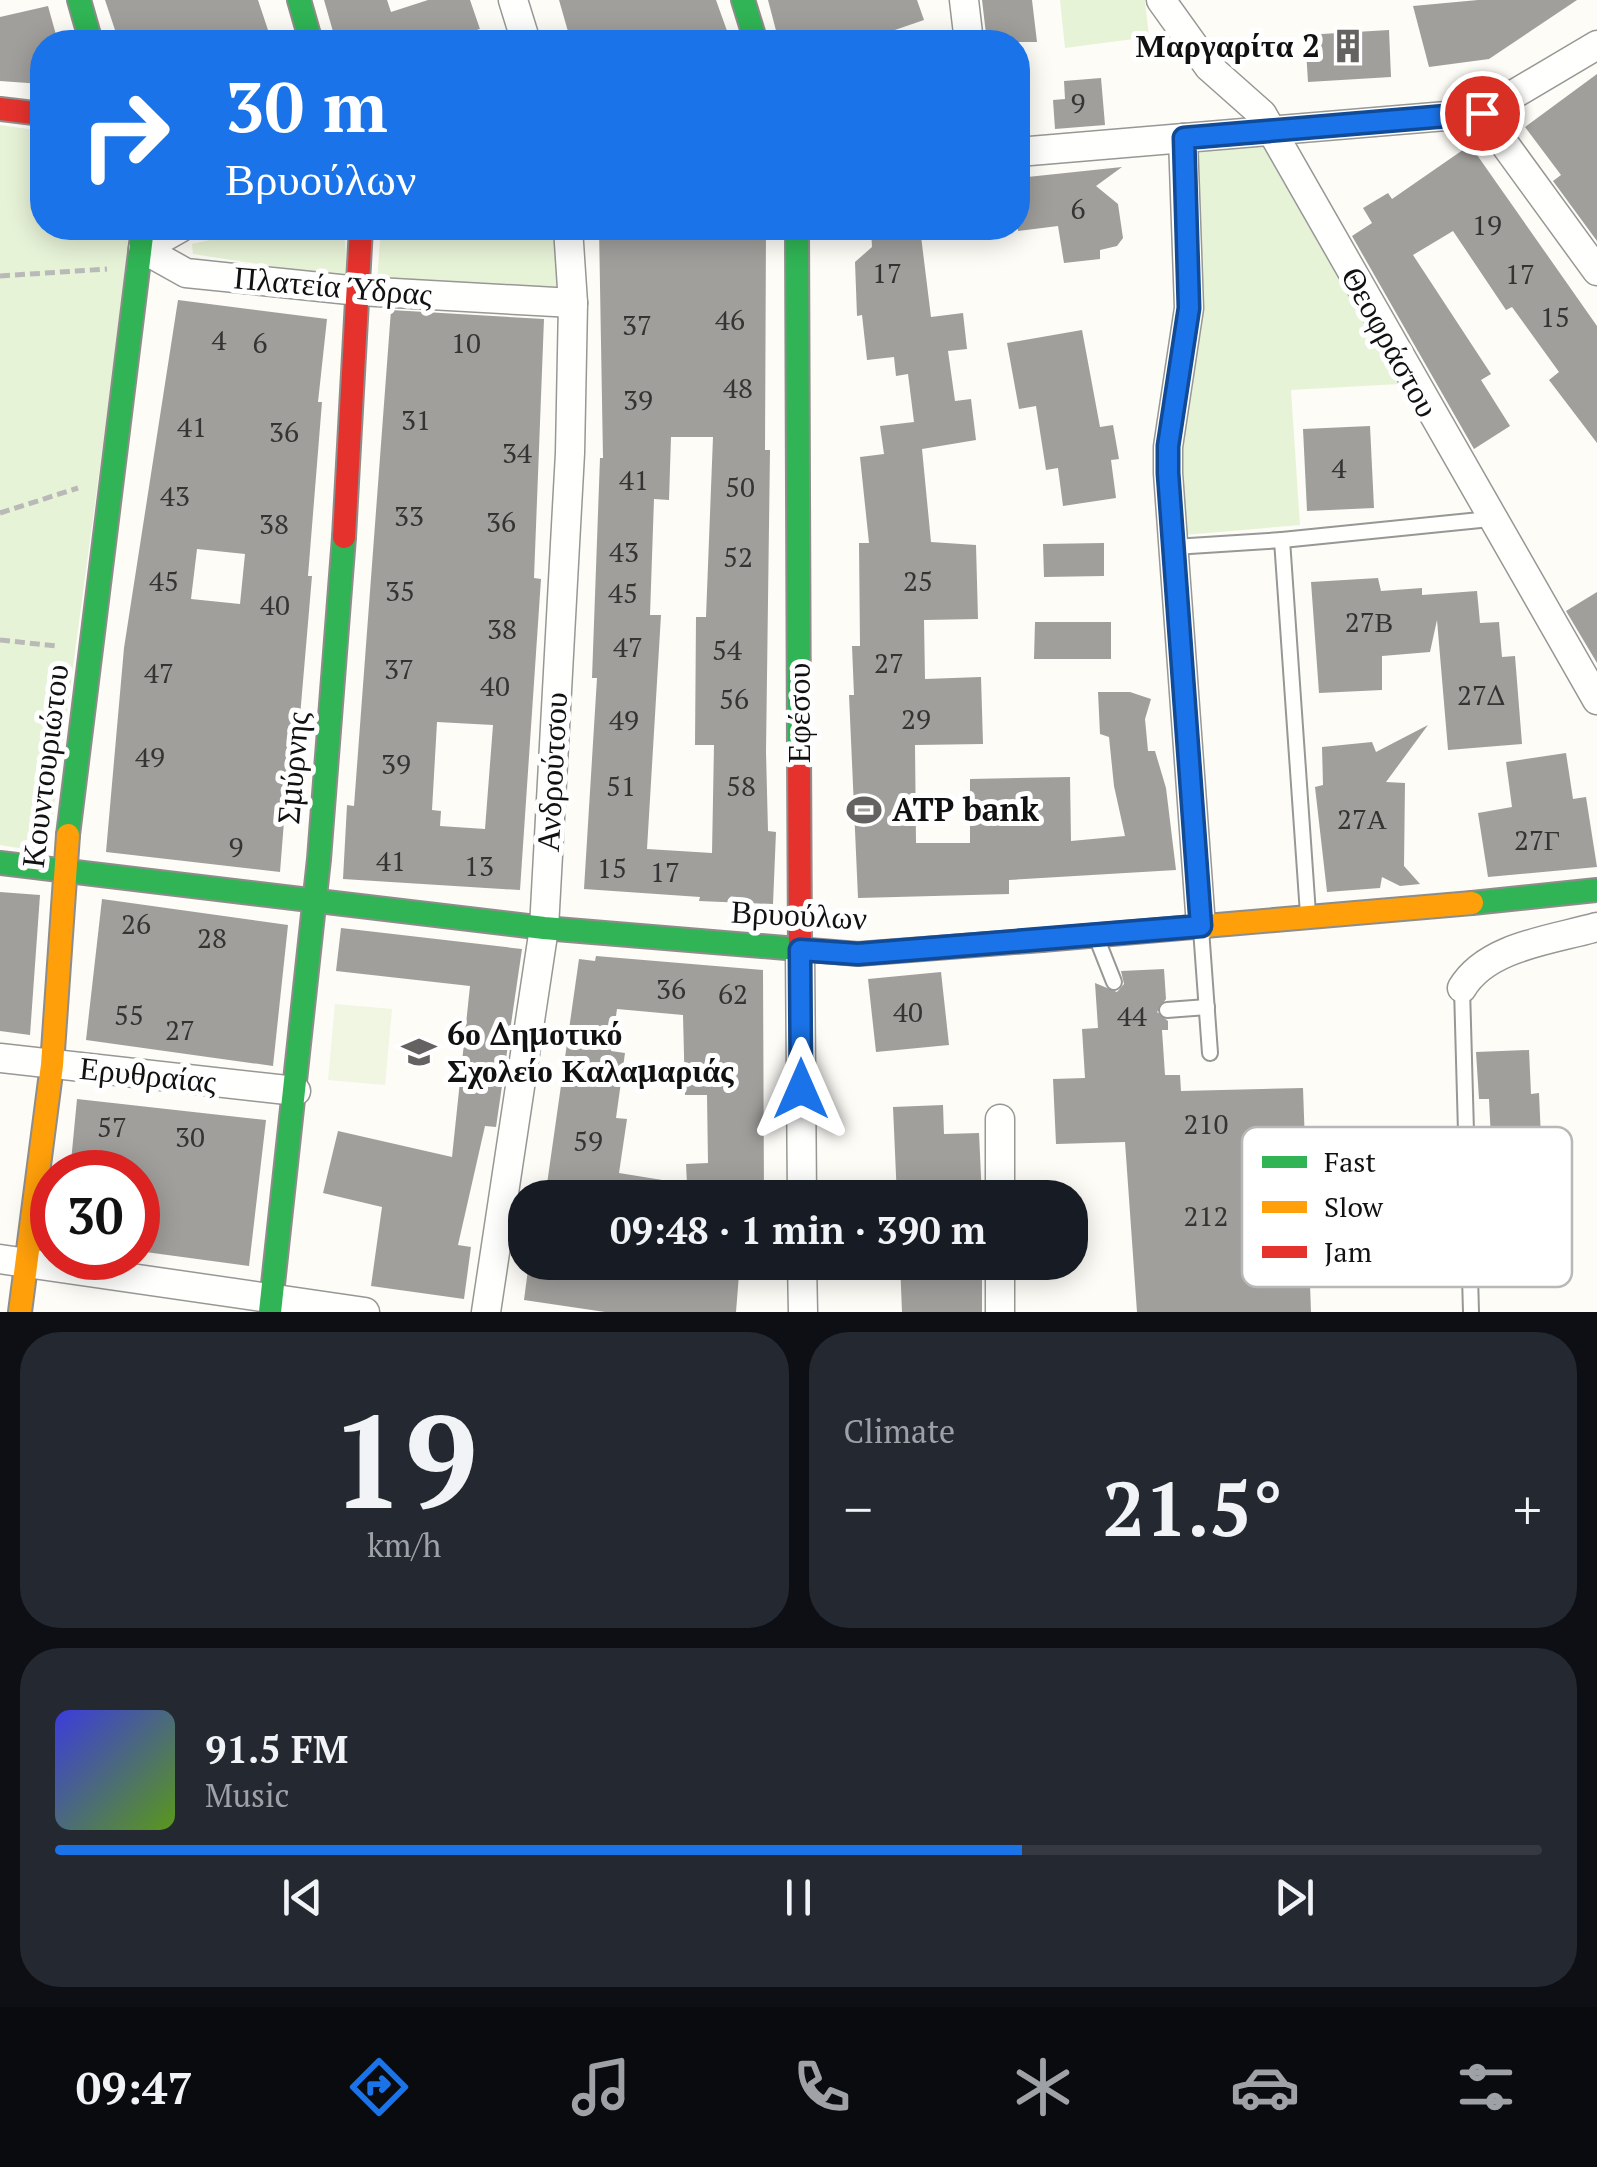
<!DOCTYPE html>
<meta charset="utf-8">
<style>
:root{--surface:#171b24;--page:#242831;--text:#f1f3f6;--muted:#9ea1a6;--line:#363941;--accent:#1a73e8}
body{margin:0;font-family:"PT Serif",serif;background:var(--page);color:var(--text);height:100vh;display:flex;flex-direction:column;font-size:38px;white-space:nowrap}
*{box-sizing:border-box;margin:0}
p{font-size:32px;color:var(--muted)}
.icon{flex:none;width:55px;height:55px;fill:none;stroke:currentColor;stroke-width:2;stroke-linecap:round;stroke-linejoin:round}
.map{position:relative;height:1312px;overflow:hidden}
.panel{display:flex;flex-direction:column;gap:20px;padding:20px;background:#0d0f14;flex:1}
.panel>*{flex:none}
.guide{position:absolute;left:30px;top:30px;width:1000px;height:210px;border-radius:40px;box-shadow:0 5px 25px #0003;background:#1a73e8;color:#fff;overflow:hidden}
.speed{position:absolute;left:30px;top:1150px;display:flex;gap:20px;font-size:50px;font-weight:700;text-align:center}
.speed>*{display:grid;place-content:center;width:130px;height:130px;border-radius:50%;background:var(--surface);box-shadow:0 5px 25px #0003;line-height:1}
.speed .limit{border:15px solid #d22;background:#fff;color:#111}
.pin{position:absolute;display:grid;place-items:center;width:85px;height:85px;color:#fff;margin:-42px;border:5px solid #fff;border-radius:50%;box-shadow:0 2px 10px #0007}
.me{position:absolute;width:110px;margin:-55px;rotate:0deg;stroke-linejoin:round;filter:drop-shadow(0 0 8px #0008)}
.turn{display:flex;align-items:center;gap:35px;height:210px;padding:0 30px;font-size:45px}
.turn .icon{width:130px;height:130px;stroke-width:2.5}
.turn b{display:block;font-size:70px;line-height:85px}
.big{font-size:75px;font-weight:600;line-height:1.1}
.panel .card{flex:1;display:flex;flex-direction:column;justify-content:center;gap:15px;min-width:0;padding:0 35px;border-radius:40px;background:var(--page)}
.panel .dial{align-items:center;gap:0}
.dial b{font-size:130px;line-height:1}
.song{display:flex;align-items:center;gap:30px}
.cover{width:120px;height:120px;border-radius:15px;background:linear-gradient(135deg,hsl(240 70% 55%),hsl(90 70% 35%))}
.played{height:10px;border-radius:5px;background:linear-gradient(90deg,var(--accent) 65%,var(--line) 65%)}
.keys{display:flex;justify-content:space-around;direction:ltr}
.heat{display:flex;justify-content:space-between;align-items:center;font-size:55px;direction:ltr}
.panel .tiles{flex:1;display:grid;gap:20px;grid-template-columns:1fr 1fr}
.card:last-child{grid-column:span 2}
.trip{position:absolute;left:508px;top:1180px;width:580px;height:100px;border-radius:40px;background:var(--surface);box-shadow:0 5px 25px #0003;font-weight:600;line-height:100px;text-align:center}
.dock{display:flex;height:160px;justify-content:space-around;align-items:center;background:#090b0e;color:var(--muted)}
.dock .icon{width:70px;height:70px}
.dock .active{color:var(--accent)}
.dock b{font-size:45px;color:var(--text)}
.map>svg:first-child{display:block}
.green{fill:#e7f3d7}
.pitch{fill:#f0f6e1}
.building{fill:#a19f9c;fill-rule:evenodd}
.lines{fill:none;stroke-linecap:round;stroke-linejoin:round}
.lane-casing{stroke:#979795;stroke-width:18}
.street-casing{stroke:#979795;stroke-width:31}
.fast-casing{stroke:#8e8d8b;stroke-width:26}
.slow-casing{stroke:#8e8d8b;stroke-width:26}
.jam-casing{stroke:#8e8d8b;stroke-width:26}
.path{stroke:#b9b9b8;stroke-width:5;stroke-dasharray:10 5;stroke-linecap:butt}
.lane{stroke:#fffffe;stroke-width:14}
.street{stroke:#fffffe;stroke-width:28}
.fast{stroke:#30b455;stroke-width:22}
.slow{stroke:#ff9f0a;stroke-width:22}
.jam{stroke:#e5322d;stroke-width:22}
.route-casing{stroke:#114b97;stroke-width:25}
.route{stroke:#1a73e8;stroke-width:18}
.labels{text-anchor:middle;stroke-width:10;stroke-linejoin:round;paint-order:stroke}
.number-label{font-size:28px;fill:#353434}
.poi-label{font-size:32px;font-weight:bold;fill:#111;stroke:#fff;text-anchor:start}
.street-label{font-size:32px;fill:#111;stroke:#fff}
.key{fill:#fff;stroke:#b8b8b8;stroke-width:2.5}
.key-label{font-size:28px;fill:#111}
</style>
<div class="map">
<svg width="1597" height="1312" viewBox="0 0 1597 1312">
<rect width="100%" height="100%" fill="#fdfcf7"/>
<!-- green -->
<g class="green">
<polygon points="1060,0 1145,0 1149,37 1065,48"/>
<polygon points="0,125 42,131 42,228 132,228 48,853 0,845"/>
<polygon points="1267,140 1400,384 1291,390 1300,525 1184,535 1179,448 1192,144"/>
<polygon points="263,228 344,228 347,278 193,254 192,244"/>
<polygon points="381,228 560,228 562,295 377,281"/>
</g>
<!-- pitch -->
<polygon class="pitch" points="335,1004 392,1009 385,1085 328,1080"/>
<!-- building -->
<g class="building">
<polygon points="105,0 258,0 272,42 119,42"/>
<polygon points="324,0 387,0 391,12 428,0 470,0 480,29 470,32 474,42 336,42"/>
<polygon points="559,0 716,0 731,42 571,42"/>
<polygon points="768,0 917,0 924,20 860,42 779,42"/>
<polygon points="982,0 1032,0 1037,42 998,42 997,33 986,34"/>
<polygon points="1478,0 1577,0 1489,59 1429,67 1413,6"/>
<polygon points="48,6 58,42 42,42 42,84 0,81 0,17"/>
<polygon points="1389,30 1391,77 1308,82 1305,35"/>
<polygon points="1597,74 1597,241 1553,181 1561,175 1525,127"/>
<polygon points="1101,78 1105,125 1055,129 1053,100 1065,99 1064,81"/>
<polygon points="1470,145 1597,326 1597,443 1549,380 1559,372 1512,307 1506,310 1453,231 1413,255 1491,374 1481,380 1510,426 1474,449 1352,236 1372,223 1363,208 1388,193 1392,199"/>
<polygon points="1122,167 1096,186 1118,204 1123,238 1117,246 1100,250 1100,259 1064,263 1058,226 1018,231 1018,178"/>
<path d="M599 228H766L765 450H770L766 752 768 831 776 832 773 904 699 901 700 897 584 889 597 678H592L600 458H603ZM671 437H713L706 617H696L695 745H714L712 853 647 849 661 615H650L654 499 669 500Z"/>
<polygon points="871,228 920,228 931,317 963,313 967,349 948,351 955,401 971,399 976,440 922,449 931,542 976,545 978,619 924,620 925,679 981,677 983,744 915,745 916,843 970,843 970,779 1070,777 1071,841 1125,836 1114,786 1109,737 1100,734 1098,692 1130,692 1151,699 1145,719 1148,751 1155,751 1166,788 1176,870 1009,880 1009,894 858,898 849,695 854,695 852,646 860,646 859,543 869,543 860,457 884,454 880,426 914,422 908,374 896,376 894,357 867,360 862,315 857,316 855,262 872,247"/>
<path d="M178 300 327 319 318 402H322L308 576H312L292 810 285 809 280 872 106 852 124 648ZM197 549 245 554 240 604 191 599Z"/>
<path d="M391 310 544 319 534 578 541 579 520 890 343 879 347 805 354 806ZM437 722 493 725 485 829 440 826 441 811 432 810Z"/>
<polygon points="1082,330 1100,427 1113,425 1119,459 1111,460 1116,498 1063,506 1058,468 1046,470 1036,406 1019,409 1007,343"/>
<polygon points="1370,426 1374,508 1307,511 1303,429"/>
<polygon points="1104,543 1104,576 1044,577 1043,544"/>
<polygon points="1378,578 1381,591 1422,588 1422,595 1477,591 1480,623 1499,622 1502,657 1515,656 1522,744 1448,750 1437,620 1430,652 1382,656 1382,690 1319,693 1311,582"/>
<polygon points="1597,592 1597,663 1566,611"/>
<polygon points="1035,622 1111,622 1111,659 1034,659"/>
<polygon points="1428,725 1386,782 1405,783 1404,866 1420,884 1400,886 1382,877 1380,888 1327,892 1315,787 1323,785 1322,747 1372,742 1376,752"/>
<polygon points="1566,753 1573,799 1586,797 1597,867 1488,877 1478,813 1512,807 1506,762"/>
<polygon points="0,892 40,895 30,1035 0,1031"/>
<polygon points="102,899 288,925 273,1066 86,1040"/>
<polygon points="341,928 522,949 496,1127 485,1126 458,1245 471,1247 464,1299 371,1286 382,1207 323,1193 338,1131 452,1157 470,986 336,971"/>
<path d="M596 956 763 970 764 1198H545L579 959 595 961ZM617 1009 683 1015 685 1095H707L708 1163 686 1164 687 1184 619 1173 627 1119 616 1118 625 1053 611 1051Z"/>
<polygon points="1164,969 1166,999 1157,1012 1168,1021 1168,1030 1162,1030 1165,1075 1180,1075 1181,1091 1303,1088 1311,1312 1137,1312 1125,1142 1056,1144 1053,1079 1085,1078 1082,1029 1098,1028 1095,983 1117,992 1124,984 1121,971"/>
<polygon points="941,972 949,1045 876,1052 868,979"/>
<polygon points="1529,1050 1531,1094 1539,1093 1541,1138 1491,1140 1489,1099 1479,1099 1476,1052"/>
<polygon points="77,1099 266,1120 249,1266 138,1251 138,1172 70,1172"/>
<polygon points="943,1105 944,1134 979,1133 982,1198 897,1198 893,1107"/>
<polygon points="529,1262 740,1262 736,1312 605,1312 524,1300"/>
<polygon points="900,1262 982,1262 982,1312 902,1312"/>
</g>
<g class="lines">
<!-- lane casing -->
<g class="lane-casing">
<g id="lane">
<polyline points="1282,540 1490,519"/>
<polyline points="1174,547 1282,540 1308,914"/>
<polyline points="1201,929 1210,1053"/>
<polyline points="1097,939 1114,982"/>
<polyline points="1462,988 1471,1312"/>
<polyline points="1167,1010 1207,1007"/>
</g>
</g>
<!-- street casing -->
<g class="street-casing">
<g id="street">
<polyline points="513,0 526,42"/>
<polyline points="964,0 969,42"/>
<polyline points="1161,0 1209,67 1262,114 1597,700"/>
<polyline points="1482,113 1597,271"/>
<polyline points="1183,138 1189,308 1168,447 1168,473 1201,926"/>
<polyline points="1018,152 1482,113 1597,45"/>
<polyline points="180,228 143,249 186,273 359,291 573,303"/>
<polyline points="800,951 802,1198"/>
<path d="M1462 988C1487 946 1552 940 1597 927"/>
<polyline points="0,1058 296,1091"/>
<polyline points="1000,1198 1000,1119"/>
<polyline points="0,1259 365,1312"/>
<polyline points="802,1262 803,1312"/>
<polyline points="486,1312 544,928 570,453 573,303 568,228"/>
<polyline points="1000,1312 1000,1262"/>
</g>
</g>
<!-- fast casing -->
<g class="fast-casing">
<g id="fast">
<polyline points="79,0 91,42"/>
<polyline points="299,0 311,42"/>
<polyline points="743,0 756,42"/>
<polyline points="797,228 799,750"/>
<polyline points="68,835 143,228"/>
<polyline points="0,863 544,928 858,954 1042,940"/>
<polyline points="1472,903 1597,890"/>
<polyline points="270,1312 319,859 344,537"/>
</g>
</g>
<!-- slow casing -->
<g class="slow-casing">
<g id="slow">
<polyline points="1042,940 1472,903"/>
<polyline points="20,1312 52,1065 68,835"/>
</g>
</g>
<!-- jam casing -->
<g class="jam-casing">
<g id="jam">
<polyline points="0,109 42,114"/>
<polyline points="344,537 361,228"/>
<polyline points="799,750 800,951"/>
</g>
</g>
<!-- path -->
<g class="path">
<polyline points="0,276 107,269"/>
<polyline points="0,513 78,488"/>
<polyline points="0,640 57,646"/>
</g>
<!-- lane -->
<use href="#lane" class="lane"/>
<!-- street -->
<use href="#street" class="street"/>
<!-- fast -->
<use href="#fast" class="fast"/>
<!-- slow -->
<use href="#slow" class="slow"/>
<!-- jam -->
<use href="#jam" class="jam"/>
</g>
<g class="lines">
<!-- route casing -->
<g class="route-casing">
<polyline id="route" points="801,1089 800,950 858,954 1201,926 1168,473 1168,446 1189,308 1184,138 1482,113"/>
</g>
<!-- route -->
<use href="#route" class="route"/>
</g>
<!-- icons -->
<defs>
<g id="building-bare" transform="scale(2.7)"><path d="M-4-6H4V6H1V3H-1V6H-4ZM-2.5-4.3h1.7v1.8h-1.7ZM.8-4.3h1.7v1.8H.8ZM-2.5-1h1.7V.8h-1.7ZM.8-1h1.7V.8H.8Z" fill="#646362" stroke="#fff" stroke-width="2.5" paint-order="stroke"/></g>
<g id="stadium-bare" transform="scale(2.7)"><path d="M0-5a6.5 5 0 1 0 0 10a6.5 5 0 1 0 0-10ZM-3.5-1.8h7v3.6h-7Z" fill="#646362" stroke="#fff" stroke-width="2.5" paint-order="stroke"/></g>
<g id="school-bare" transform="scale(2.7)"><path d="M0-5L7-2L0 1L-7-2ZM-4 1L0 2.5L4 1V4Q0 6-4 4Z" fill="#646362" stroke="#fff" stroke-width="2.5" paint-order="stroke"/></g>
</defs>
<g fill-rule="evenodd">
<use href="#building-bare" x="1348" y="46"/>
<use href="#stadium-bare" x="864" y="810"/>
<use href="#school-bare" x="419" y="1052"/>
</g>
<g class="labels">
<!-- number labels -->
<g class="number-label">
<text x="1078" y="113">9</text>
<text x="1078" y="219">6</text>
<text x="1487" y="235">19</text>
<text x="887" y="283">17</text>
<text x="1520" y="284">17</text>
<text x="1555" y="327">15</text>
<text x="730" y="330">46</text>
<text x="637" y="335">37</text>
<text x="219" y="350">4</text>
<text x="260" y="353">6</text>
<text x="466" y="353">10</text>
<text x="738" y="398">48</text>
<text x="638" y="410">39</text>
<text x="416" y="430">31</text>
<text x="192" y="437">41</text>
<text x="284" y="442">36</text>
<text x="517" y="463">34</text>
<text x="1339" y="478">4</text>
<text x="634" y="490">41</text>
<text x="740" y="497">50</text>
<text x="175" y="506">43</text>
<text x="409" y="526">33</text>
<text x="501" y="532">36</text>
<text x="274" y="534">38</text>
<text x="624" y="562">43</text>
<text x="738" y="567">52</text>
<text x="164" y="591">45</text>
<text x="918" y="591">25</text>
<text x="400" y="601">35</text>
<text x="623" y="603">45</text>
<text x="275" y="615">40</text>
<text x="1369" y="632">27Β</text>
<text x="502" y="639">38</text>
<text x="628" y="657">47</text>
<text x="727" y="660">54</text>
<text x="889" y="673">27</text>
<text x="399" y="679">37</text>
<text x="159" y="683">47</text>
<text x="495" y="696">40</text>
<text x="1481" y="705">27Δ</text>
<text x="734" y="709">56</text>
<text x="916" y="729">29</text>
<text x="624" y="730">49</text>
<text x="150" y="767">49</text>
<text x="396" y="774">39</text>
<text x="621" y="796">51</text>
<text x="741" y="796">58</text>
<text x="1362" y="829">27Α</text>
<text x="1537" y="850">27Γ</text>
<text x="236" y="857">9</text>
<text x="391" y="871">41</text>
<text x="479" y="876">13</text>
<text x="612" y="878">15</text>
<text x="665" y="882">17</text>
<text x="136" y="934">26</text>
<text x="212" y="948">28</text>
<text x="671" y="999">36</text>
<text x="733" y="1004">62</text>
<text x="908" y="1022">40</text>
<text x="129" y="1025">55</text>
<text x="1132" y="1026">44</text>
<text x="180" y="1040">27</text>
<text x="1206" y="1134">210</text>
<text x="112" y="1137">57</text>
<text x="190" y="1147">30</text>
<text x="588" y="1151">59</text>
<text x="1206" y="1226">212</text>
</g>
<!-- poi labels -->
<g class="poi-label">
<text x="1320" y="57" text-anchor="end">Μαργαρίτα 2</text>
<text x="892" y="821">ATP bank</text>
<text x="447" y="1045">6ο Δημοτικό<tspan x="447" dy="37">Σχολείο Καλαμαριάς</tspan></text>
</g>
<!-- street labels -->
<g class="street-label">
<text transform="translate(333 286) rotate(5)" y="11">Πλατεία Ύδρας</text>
<text transform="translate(1390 342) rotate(61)" y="11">Θεοφράστου</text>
<text transform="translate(799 713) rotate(-90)" y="11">Εφέσου</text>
<text transform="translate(45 766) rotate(-83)" y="11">Κουντουριώτου</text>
<text transform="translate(293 768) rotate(-85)" y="11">Σμύρνης</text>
<text transform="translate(552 772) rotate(-87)" y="11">Ανδρούτσου</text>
<text transform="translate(799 915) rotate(3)" y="11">Βρυούλων</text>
<text transform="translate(148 1075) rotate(6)" y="11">Ερυθραίας</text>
</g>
</g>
<!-- legend -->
<rect x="1242" y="1127" width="330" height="160" rx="15" class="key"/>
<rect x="1262" y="1156" width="45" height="12" fill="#30b455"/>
<rect x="1262" y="1201" width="45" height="12" fill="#ff9f0a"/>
<rect x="1262" y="1246" width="45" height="12" fill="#e5322d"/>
<g class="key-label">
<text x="1324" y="1172">Fast</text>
<text x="1324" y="1217">Slow</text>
<text x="1324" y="1262">Jam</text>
</g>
</svg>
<div class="speed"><div class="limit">30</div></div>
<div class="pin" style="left:1482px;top:113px;background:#d93025"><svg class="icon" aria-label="arrive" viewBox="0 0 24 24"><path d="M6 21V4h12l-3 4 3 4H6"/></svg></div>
<svg class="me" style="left:801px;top:1089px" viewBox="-20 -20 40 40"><path d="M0-17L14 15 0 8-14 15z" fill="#1a73e8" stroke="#fff" stroke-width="4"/></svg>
<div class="trip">09:48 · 1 min · 390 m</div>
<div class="guide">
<div class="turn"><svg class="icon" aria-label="right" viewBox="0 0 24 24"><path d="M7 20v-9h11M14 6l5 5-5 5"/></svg><div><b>30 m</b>Βρυούλων</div></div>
</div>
</div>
<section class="panel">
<div class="tiles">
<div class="card dial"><b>19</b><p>km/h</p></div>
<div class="card"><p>Climate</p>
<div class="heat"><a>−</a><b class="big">21.5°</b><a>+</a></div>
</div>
<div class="card">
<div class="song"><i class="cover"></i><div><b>91.5 FM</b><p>Music</p></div></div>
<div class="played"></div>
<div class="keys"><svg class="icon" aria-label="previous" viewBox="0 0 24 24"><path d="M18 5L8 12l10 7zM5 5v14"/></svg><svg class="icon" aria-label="pause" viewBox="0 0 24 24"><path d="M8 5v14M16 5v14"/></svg><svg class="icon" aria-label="next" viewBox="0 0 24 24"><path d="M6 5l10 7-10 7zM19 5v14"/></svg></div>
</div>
</div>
</section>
<nav class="dock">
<b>09:47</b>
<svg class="icon active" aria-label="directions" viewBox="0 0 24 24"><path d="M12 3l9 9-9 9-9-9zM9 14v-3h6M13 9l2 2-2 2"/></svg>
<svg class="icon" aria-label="music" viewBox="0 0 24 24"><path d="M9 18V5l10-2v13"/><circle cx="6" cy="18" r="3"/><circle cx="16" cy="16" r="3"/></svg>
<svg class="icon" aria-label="phone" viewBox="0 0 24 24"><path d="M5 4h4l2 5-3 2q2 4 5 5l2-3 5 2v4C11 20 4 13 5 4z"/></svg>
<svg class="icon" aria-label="climate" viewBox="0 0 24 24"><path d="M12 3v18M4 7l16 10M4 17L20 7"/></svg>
<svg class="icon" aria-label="car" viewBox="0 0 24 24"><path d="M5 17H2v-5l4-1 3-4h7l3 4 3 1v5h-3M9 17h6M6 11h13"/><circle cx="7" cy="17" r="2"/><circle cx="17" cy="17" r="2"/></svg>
<svg class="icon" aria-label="filters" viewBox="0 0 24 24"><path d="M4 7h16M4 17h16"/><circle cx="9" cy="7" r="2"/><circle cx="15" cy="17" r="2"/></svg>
</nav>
